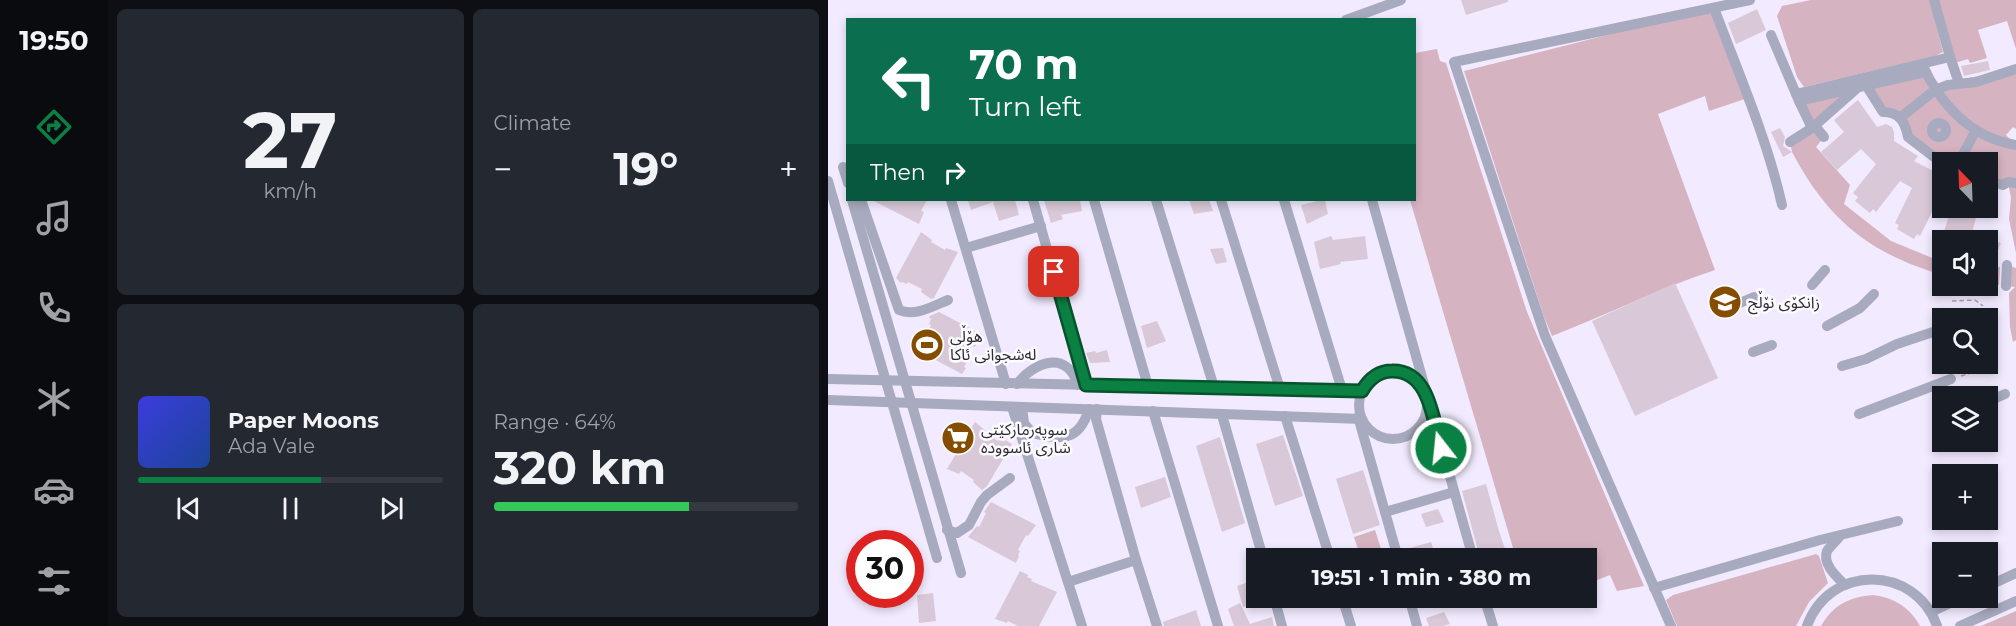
<!DOCTYPE html>
<meta charset="utf-8">
<style>
:root{--surface:#171b24;--page:#242831;--text:#f1f3f6;--muted:#9ea1a6;--line:#363941;--accent:#0b8043}
body{margin:0;font-family:Montserrat,"Noto Sans Arabic",sans-serif;background:var(--page);color:var(--text);height:100vh;display:flex;flex-direction:column;font-size:22px;white-space:nowrap}
*{box-sizing:border-box;margin:0}
p{font-size:20px;color:var(--muted)}
.icon{flex:none;width:33px;height:33px;fill:none;stroke:currentColor;stroke-width:2;stroke-linecap:round;stroke-linejoin:round}
.map{position:relative;flex:1;overflow:hidden}
.sheet{display:flex;flex-direction:column;gap:9px;padding:9px;background:#0d0f14;width:720px}
.sheet>*{flex:none}
.top-card{position:absolute;left:18px;top:18px;width:570px;height:183px;border-radius:0px;box-shadow:0 3px 9px #0003;background:#0b6e4f;color:#fff;overflow:hidden}
.needle{width:39px;rotate:337deg}
.tools{position:absolute;left:1104px;top:152px;display:grid;gap:12px}
.tools a{display:grid;place-items:center;width:66px;height:66px;border-radius:0px;background:var(--surface);box-shadow:0 3px 9px #0003;font-size:30px}
.speed{position:absolute;left:18px;top:530px;display:flex;gap:12px;font-size:30px;font-weight:700;text-align:center}
.speed>*{display:grid;place-content:center;width:78px;height:78px;border-radius:50%;background:var(--surface);box-shadow:0 3px 9px #0003;line-height:1}
.speed .limit{border:9px solid #d22;background:#fff;color:#111}
.pin{position:absolute;display:grid;place-items:center;width:51px;height:51px;color:#fff;margin:-26px;border-radius:12px;box-shadow:0 3px 9px #0006}
.me{position:absolute;width:66px;margin:-33px;rotate:344deg;stroke-linejoin:round;filter:drop-shadow(0 0 4px #0008)}
.turn{display:flex;align-items:center;gap:21px;height:126px;padding:0 24px;font-size:27px}
.turn .icon{width:78px;height:78px;stroke-width:2.5}
.turn b{display:block;font-size:42px;line-height:51px}
.then{display:flex;align-items:center;height:57px;padding:0 24px;background:#0003;gap:12px;font-size:22px}
.big{font-size:45px;font-weight:700;line-height:1.1}
.sheet .widget{flex:1;display:flex;flex-direction:column;justify-content:center;gap:9px;min-width:0;padding:0 21px;border-radius:9px;background:var(--page)}
.sheet .dial{align-items:center;gap:0}
.dial b{font-size:78px;line-height:1}
.song{display:flex;align-items:center;gap:18px}
.cover{width:72px;height:72px;border-radius:9px;background:linear-gradient(135deg,hsl(240 70% 55%),hsl(220 70% 35%))}
.played{height:6px;border-radius:3px;background:linear-gradient(90deg,var(--accent) 60%,var(--line) 60%)}
.keys{display:flex;justify-content:space-around;direction:ltr}
.heat{display:flex;justify-content:space-between;align-items:center;font-size:33px;direction:ltr}
.charge{height:9px;border-radius:4px;background:linear-gradient(90deg,#34c759 64%,var(--line) 0)}
.sheet .tiles{flex:1;display:grid;gap:9px;grid-template-columns:repeat(2,1fr)}
.trip{position:absolute;left:418px;top:548px;width:351px;height:60px;border-radius:0px;background:var(--surface);box-shadow:0 3px 9px #0003;font-weight:700;line-height:60px;text-align:center}
main{display:flex;flex:1;min-height:0}
.menu{display:flex;flex-direction:column;width:108px;justify-content:space-around;align-items:center;background:#090b0e;color:var(--muted)}
.menu .icon{width:42px;height:42px}
.menu .current{color:var(--accent)}
.menu b{font-size:27px;color:var(--text)}
.map>svg:first-child{display:block}
.green{fill:#d6b3c0}
.building{fill:#d9c8d7}
.lines{fill:none;stroke-linecap:round;stroke-linejoin:round}
.path{stroke:#a8a2b2;stroke-width:1.5;stroke-dasharray:4.5 3;stroke-linecap:butt}
.minor{stroke:#a8aabf;stroke-width:10}
.route-casing{stroke:#07532c;stroke-width:15}
.route{stroke:#0b8043;stroke-width:10}
.labels{text-anchor:middle;stroke-width:5;stroke-linejoin:round;paint-order:stroke}
.poi-label{font-size:16px;fill:#2e2b33;stroke:#fcfbff;text-anchor:start}
</style>
<main>
<nav class="menu">
<b>19:50</b>
<svg class="icon current" aria-label="directions" viewBox="0 0 24 24"><path d="M12 3l9 9-9 9-9-9zM9 14v-3h6M13 9l2 2-2 2"/></svg>
<svg class="icon" aria-label="music" viewBox="0 0 24 24"><path d="M9 18V5l10-2v13"/><circle cx="6" cy="18" r="3"/><circle cx="16" cy="16" r="3"/></svg>
<svg class="icon" aria-label="phone" viewBox="0 0 24 24"><path d="M5 4h4l2 5-3 2q2 4 5 5l2-3 5 2v4C11 20 4 13 5 4z"/></svg>
<svg class="icon" aria-label="climate" viewBox="0 0 24 24"><path d="M12 3v18M4 7l16 10M4 17L20 7"/></svg>
<svg class="icon" aria-label="car" viewBox="0 0 24 24"><path d="M5 17H2v-5l4-1 3-4h7l3 4 3 1v5h-3M9 17h6M6 11h13"/><circle cx="7" cy="17" r="2"/><circle cx="17" cy="17" r="2"/></svg>
<svg class="icon" aria-label="filters" viewBox="0 0 24 24"><path d="M4 7h16M4 17h16"/><circle cx="9" cy="7" r="2"/><circle cx="15" cy="17" r="2"/></svg>
</nav>
<section class="sheet">
<div class="tiles">
<div class="widget dial"><b>27</b><p>km/h</p></div>
<div class="widget"><p>Climate</p>
<div class="heat"><a>−</a><b class="big">19°</b><a>+</a></div>
</div>
<div class="widget">
<div class="song"><i class="cover"></i><div><b>Paper Moons</b><p>Ada Vale</p></div></div>
<div class="played"></div>
<div class="keys"><svg class="icon" aria-label="previous" viewBox="0 0 24 24"><path d="M18 5L8 12l10 7zM5 5v14"/></svg><svg class="icon" aria-label="pause" viewBox="0 0 24 24"><path d="M8 5v14M16 5v14"/></svg><svg class="icon" aria-label="next" viewBox="0 0 24 24"><path d="M6 5l10 7-10 7zM19 5v14"/></svg></div>
</div>
<div class="widget"><p>Range · 64%</p><b class="big">320 km</b><div class="charge"></div></div>
</div>
</section>
<div class="map">
<svg width="1188" height="626" viewBox="0 0 1188 626">
<rect width="100%" height="100%" fill="#f2eafe"/>
<!-- green -->
<g class="green">
<polygon points="983,0 1102,0 1115,52 1107,56 976,87 969,77 949,16 954,6"/>
<polygon points="1109,0 1188,0 1188,49 1179,21 1150,30 1159,58 1142,63 1140,59 1127,63"/>
<path d="M886 8 920 98 881 111 877 96 830 114 887 270C831 288 779 315 724 336L716 317 636 71Z"/>
<polygon points="609,49 612,61 618,63 699,312 816,586 789,591 782,575 759,584 759,558 688,558 582,200 586,200 587,53"/>
<polygon points="1188,69 1188,129 1185,127 1178,135 1188,145 1188,253 1181,219 1183,198 1180,183 1160,181 1160,162 1114,162 1080,137 1077,124 1060,112 1039,86 1098,72 1104,85"/>
<path d="M1029 89 987 125 996 137 988 147 1022 185 1016 204 1063 241 1114 262V275C1041 253 1000 220 964 152L962 142 984 128 971 101Z"/>
<polygon points="1160,265 1172,267 1171,285 1160,284"/>
<polygon points="1179,265 1188,268 1188,340 1185,342 1182,327 1181,293 1187,287 1178,286"/>
<polygon points="547,530 556,558 533,558 526,537"/>
<polygon points="988,554 991,556 1000,583 981,602 968,626 849,626 838,600 845,595"/>
<path d="M1045 595C1066 597 1082 608 1092 626H993C1005 605 1021 597 1045 595Z"/>
<polygon points="1188,611 1188,626 1153,626"/>
</g>
<!-- building -->
<g class="building">
<polygon points="633,0 680,0 680,2 638,15"/>
<polygon points="929,9 938,30 908,44 900,23"/>
<polygon points="1160,61 1162,70 1136,76 1133,66"/>
<polygon points="1030,100 1049,127 1058,124 1064,127 1066,133 1066,141 1090,156 1086,161 1111,174 1107,182 1114,187 1114,204 1109,202 1092,236 1089,234 1086,239 1069,229 1071,225 1067,223 1084,188 1072,181 1048,212 1045,209 1042,213 1027,201 1030,197 1025,193 1048,164 1033,149 1009,170 993,152 1016,132 1006,120"/>
<polygon points="952,128 957,137 955,146 964,152 955,157 943,132"/>
<polygon points="44,200 99,200 93,211 96,212 91,224"/>
<polygon points="140,200 187,200 191,215 171,221 165,202 143,210"/>
<polygon points="216,200 252,200 254,211 233,215 235,219 223,223"/>
<polygon points="361,200 381,200 385,211 366,214"/>
<polygon points="493,200 497,200 500,214 479,224 473,205"/>
<polygon points="1124,207 1154,207 1168,209 1166,218 1149,214 1142,240 1113,240"/>
<polygon points="93,232 104,240 103,242 117,250 118,248 130,252 106,298 103,299 93,292 94,289 80,282 79,284 74,282 73,283 68,278"/>
<polygon points="503,236 505,240 537,236 540,259 512,262 513,264 492,269 486,242"/>
<polygon points="1162,239 1173,243 1168,255 1160,252"/>
<polygon points="395,248 399,262 388,264 382,249"/>
<polygon points="847,283 890,378 807,416 764,321"/>
<polygon points="111,312 155,335 151,343 149,342 147,347 144,346 136,361 139,362 136,367 138,368 134,374 85,348 89,341 91,342 94,337 96,339 103,325 101,324 103,319 101,317 102,316"/>
<polygon points="329,321 338,341 319,348 313,326"/>
<polygon points="279,350 282,362 262,363 258,353 267,351 268,353"/>
<polygon points="147,422 158,431 156,433 170,441 172,439 176,442 177,440 184,444 159,486 154,490 145,482 146,480 133,471 131,474 119,469"/>
<polygon points="455,435 475,496 447,506 428,444"/>
<polygon points="392,437 417,523 394,532 368,446"/>
<polygon points="535,470 552,525 525,534 508,479"/>
<polygon points="337,477 343,497 313,508 307,487"/>
<polygon points="658,484 671,531 680,558 652,558 634,491"/>
<polygon points="163,502 208,525 200,536 198,535 190,550 192,551 190,555 191,556 188,563 140,537 149,526 151,527 158,513 156,512"/>
<polygon points="610,509 616,522 598,527 593,514"/>
<polygon points="603,542 608,558 579,558 578,549"/>
<polygon points="192,571 200,575 199,577 204,579 203,581 229,592 211,626 190,626 180,621 179,623 167,619"/>
<polygon points="429,579 429,602 415,607 409,586"/>
<polygon points="105,593 108,621 91,623 89,595"/>
<polygon points="589,597 615,597 615,598 592,606"/>
<polygon points="412,603 422,624 444,617 446,626 406,626 400,609"/>
<polygon points="368,610 373,626 336,626 335,622"/>
<polygon points="616,612 622,624 614,626 601,626 598,618"/>
</g>
<g class="lines">
<!-- path -->
<g class="path">
<polyline points="1124,301 1147,300 1155,306"/>
<polyline points="1133,376 1149,371"/>
</g>
<!-- minor -->
<g class="minor">
<polyline points="1106,0 1122,57 1131,83"/>
<path d="M886 8C910 72 939 138 954 205"/>
<polyline points="518,20 573,0"/>
<polyline points="943,35 971,101 984,128"/>
<path d="M1094 64C1112 104 1143 138 1188 145"/>
<path d="M1036 82 1055 112C1072 112 1077 122 1080 137L1114 163"/>
<polyline points="968,94 1122,57"/>
<polyline points="971,101 1098,72"/>
<polyline points="1073,117 1107,90 1120,85 1148,82 1188,69"/>
<circle cx="1111" cy="130" r="7"/>
<polyline points="987,126 996,137"/>
<polyline points="962,142 984,128 1027,90"/>
<polyline points="1131,162 1148,130"/>
<polyline points="15,167 20,183"/>
<polyline points="0,181 109,558"/>
<polyline points="1160,181 1175,185 1180,182 1188,183"/>
<polyline points="24,200 133,573"/>
<path d="M33 200 71 310C87 317 105 306 120 300"/>
<polyline points="123,200 178,384"/>
<polyline points="205,200 258,385"/>
<polyline points="266,200 320,386"/>
<polyline points="328,200 386,387"/>
<polyline points="393,200 452,389"/>
<polyline points="456,200 514,390"/>
<polyline points="544,200 645,558"/>
<polyline points="138,248 213,226"/>
<polyline points="984,285 997,270"/>
<polyline points="1178,286 1179,265"/>
<polyline points="907,305 926,297"/>
<polyline points="999,326 1032,308 1046,294"/>
<polyline points="925,352 944,345"/>
<polyline points="1014,366 1038,359 1069,344 1114,329"/>
<circle cx="565" cy="405" r="34"/>
<polyline points="0,379 534,391"/>
<path d="M189 384C207 361 239 350 250 385"/>
<polyline points="0,400 534,419"/>
<polyline points="1161,401 1177,394"/>
<polyline points="184,407 254,626"/>
<path d="M194 407 196 423 204 433C233 440 251 442 261 409"/>
<polyline points="269,409 268,419 308,560 329,626"/>
<polyline points="325,411 390,626"/>
<polyline points="1031,414 1123,379"/>
<polyline points="394,415 435,558"/>
<polyline points="457,416 502,558"/>
<polyline points="531,420 570,558"/>
<polyline points="557,512 626,492"/>
<polyline points="119,530 129,533 141,525 153,502 159,495 182,478"/>
<path d="M1012 536C1009 540 1002 546 999 551 994 564 1009 577 1017 585"/>
<polyline points="240,582 308,560"/>
<polyline points="1160,586 1188,573"/>
<polyline points="826,588 992,540 1070,521"/>
<polyline points="446,597 454,626"/>
<polyline points="514,597 523,626"/>
<polyline points="581,597 589,626"/>
<polyline points="656,597 665,626"/>
<polyline points="1103,612 1135,597"/>
<polyline points="843,626 717,336 626,62 922,0"/>
<path d="M979 626C1001 564 1087 564 1109 626"/>
<polyline points="1132,626 1188,601"/>
</g>
</g>
<g class="lines">
<!-- route casing -->
<g class="route-casing">
<path id="route" d="M226 272 258 385 534 391C541 379 550 371 564 371 602 370 605 421 613 448"/>
</g>
<!-- route -->
<use href="#route" class="route"/>
</g>
<!-- icons -->
<defs>
<g id="university-disc" transform="scale(1.725)"><circle r="9.5" fill="#854d00" stroke="#fcfbff"/><path d="M0-5L7-2L0 1L-7-2ZM-4 1L0 2.5L4 1V4Q0 6-4 4Z" fill="#fff"/></g>
<g id="stadium-disc" transform="scale(1.725)"><circle r="9.5" fill="#854d00" stroke="#fcfbff"/><path d="M0-5a6.5 5 0 1 0 0 10a6.5 5 0 1 0 0-10ZM-3.5-1.8h7v3.6h-7Z" fill="#fff"/></g>
<g id="supermarket-disc" transform="scale(1.725)"><circle r="9.5" fill="#854d00" stroke="#fcfbff"/><path d="M-6-5.5h2.5l.6 2H6L4.5 2H-2.5L-4.4-4H-6ZM-1.5 3.2a1.3 1.3 0 1 0 .1 0ZM3 3.2a1.3 1.3 0 1 0 .1 0Z" fill="#fff"/></g>
</defs>
<g fill-rule="evenodd">
<use href="#university-disc" x="897" y="302"/>
<use href="#stadium-disc" x="99" y="345"/>
<use href="#supermarket-disc" x="130" y="438"/>
</g>
<g class="labels">
<!-- poi labels -->
<g class="poi-label">
<text x="920" y="308">زانکۆی نۆڵج</text>
<text x="122" y="342">هۆڵی<tspan x="122" dy="18">لەشجوانی ئاکا</tspan></text>
<text x="153" y="435">سوپەرمارکێتی<tspan x="153" dy="18">شاری ئاسوودە</tspan></text>
</g>
</g>
</svg>
<div class="tools">
<a><svg class="needle" viewBox="-14 -14 28 28"><path d="M0-13l5 13h-10z" fill="#e53935"/><path d="M0 13l5-13h-10z" fill="#9ea1a6"/></svg></a>
<a><svg class="icon" aria-label="sound" viewBox="0 0 24 24"><path d="M4 9h4l5-4v14l-5-4H4zM17 9q2 3 0 6"/></svg></a>
<a><svg class="icon" aria-label="search" viewBox="0 0 24 24"><circle cx="10" cy="10" r="6"/><path d="M15 15l6 6"/></svg></a>
<a><svg class="icon" aria-label="layers" viewBox="0 0 24 24"><path d="M12 4l9 5-9 5-9-5zM3 14l9 5 9-5"/></svg></a>
<a>+</a>
<a>−</a>
</div>
<div class="speed"><div class="limit">30</div></div>
<div class="pin" style="left:226px;top:272px;background:#d93025"><svg class="icon" aria-label="arrive" viewBox="0 0 24 24"><path d="M6 21V4h12l-3 4 3 4H6"/></svg></div>
<svg class="me" style="left:613px;top:448px" viewBox="-20 -20 40 40"><circle r="17" fill="#0b8043" stroke="#fff" stroke-width="3"/><path d="M0-11L8 9 0 5-8 9z" fill="#fff"/></svg>
<div class="trip">19:51 · 1 min · 380 m</div>
<div class="top-card">
<div class="turn"><svg class="icon" aria-label="left" viewBox="0 0 24 24"><path d="M17 20v-9H6M10 6l-5 5 5 5"/></svg><div><b>70 m</b>Turn left</div></div>
<div class="then">Then<svg class="icon" aria-label="right" viewBox="0 0 24 24"><path d="M7 20v-9h11M14 6l5 5-5 5"/></svg></div>
</div>
</div>
</main>
